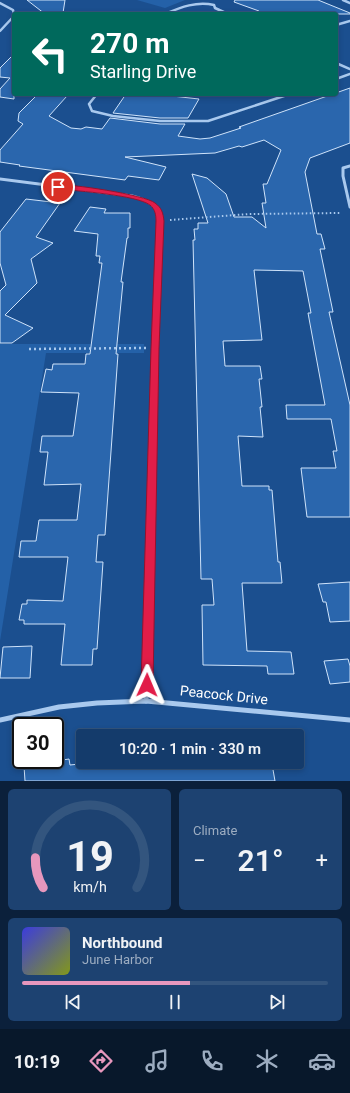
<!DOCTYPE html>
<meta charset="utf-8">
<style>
:root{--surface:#143b6b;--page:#1d4271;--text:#f1f3f6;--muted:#9dadc1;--line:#33557e;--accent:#e797bd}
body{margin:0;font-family:Roboto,sans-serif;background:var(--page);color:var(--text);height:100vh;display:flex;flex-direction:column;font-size:15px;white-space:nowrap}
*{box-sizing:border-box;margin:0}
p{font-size:13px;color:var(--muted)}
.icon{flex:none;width:22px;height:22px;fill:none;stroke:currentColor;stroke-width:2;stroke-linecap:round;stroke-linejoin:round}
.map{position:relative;height:781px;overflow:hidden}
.panel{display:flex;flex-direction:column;gap:8px;padding:8px;background:#0b203b;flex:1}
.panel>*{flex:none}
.hud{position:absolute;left:12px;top:12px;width:326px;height:84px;border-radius:4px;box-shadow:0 2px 6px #0003,0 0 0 1px var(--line);background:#00695c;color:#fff;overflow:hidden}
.speed{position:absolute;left:12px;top:717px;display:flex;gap:8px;font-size:20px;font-weight:700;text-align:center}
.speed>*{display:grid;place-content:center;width:52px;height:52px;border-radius:50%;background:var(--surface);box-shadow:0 2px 6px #0003,0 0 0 1px var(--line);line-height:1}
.speed .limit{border:2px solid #111;border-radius:6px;background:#fff;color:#111}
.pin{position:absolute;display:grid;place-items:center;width:34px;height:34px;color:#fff;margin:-17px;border:2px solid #fff;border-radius:50%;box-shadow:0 1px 4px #0007}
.me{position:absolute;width:44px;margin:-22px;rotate:1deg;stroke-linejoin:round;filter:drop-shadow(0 0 3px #0008)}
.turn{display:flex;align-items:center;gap:14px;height:84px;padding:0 12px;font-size:18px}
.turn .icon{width:52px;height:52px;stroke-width:2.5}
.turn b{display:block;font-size:28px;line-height:34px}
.big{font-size:30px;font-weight:600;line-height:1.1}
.panel .tile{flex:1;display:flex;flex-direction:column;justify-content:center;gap:6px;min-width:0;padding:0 14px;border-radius:6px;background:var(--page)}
.panel .dial{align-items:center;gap:0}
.dial svg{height:104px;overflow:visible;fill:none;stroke:var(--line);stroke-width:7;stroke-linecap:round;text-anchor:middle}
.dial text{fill:var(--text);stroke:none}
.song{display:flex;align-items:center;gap:12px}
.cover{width:48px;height:48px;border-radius:6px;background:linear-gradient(135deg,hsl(240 70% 55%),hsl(70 70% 35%))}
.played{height:4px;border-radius:2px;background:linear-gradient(90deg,var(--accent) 55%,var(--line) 55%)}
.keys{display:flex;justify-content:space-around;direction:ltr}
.heat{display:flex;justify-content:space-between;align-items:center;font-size:22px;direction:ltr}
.panel .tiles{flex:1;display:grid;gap:8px;grid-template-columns:1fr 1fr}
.tile:last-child{grid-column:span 2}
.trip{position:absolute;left:76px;top:729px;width:228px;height:40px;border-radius:4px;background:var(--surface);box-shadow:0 2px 6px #0003,0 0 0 1px var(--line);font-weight:600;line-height:40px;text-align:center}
.tabs{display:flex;height:64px;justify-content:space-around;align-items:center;background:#08182b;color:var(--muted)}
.tabs .icon{width:28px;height:28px}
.tabs .on{color:var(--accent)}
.tabs b{font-size:18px;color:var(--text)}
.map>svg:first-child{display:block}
.green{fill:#2461a8}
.building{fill:#2a66ad;stroke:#cfe3fa}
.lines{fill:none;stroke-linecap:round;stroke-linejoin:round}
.path-far1{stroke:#a9c9ee;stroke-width:2;stroke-dasharray:1.5 2.5;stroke-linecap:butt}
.path{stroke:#a9c9ee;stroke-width:2.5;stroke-dasharray:2 3;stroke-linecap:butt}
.minor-far3{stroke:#a9c9ee;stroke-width:2.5}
.minor-far2{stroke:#a9c9ee;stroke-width:3}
.minor-far1{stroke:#a9c9ee;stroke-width:4}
.minor{stroke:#a9c9ee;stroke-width:5}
.route{fill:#e11d48;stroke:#92132f}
.labels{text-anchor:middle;stroke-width:4;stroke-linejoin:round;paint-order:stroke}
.near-street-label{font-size:14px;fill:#fff;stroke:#1b4f8f}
</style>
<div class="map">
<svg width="350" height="781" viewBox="0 0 350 781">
<rect width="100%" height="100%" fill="#1b4f8f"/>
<!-- green -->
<g class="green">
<polygon points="137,0 185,0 165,8"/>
<polygon points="0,344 144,344 144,353 46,353 0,641"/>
</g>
<!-- building -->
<g class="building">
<polygon points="27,0 65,0 63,13 45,14"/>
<polygon points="235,0 318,0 350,13 350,14 258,14 259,11 234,2"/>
<polygon points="14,54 14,99 0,97 0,89 10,78 0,77 0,68"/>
<polygon points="350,88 350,143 310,158 305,172 317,234 321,234 325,249 320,249 333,312 329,312 350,405 350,517 307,517 301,468 336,468 333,451 337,451 331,419 287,419 286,405 325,405 308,313 311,313 303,271 254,270 262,340 223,341 225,366 260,366 262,379 259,379 262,407 260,407 263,437 238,436 242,486 269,486 269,490 272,490 278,562 280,562 282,583 242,583 247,651 291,652 294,674 268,674 267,666 203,665 202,605 214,605 212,579 201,579 193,240 195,240 194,229 198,229 198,223 208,223 192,174 207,178 226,194 234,217 252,217 266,228 262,203 266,203 263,184 267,184 281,150 264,140 242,147 239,146 215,153 125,157 166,167 159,180 128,176 125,180 19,166 20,165 0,162 0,150 23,124 18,121 19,113 38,94 67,96 49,116 71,128 81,129 86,127 102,129 110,118 160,124 185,124 178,136 200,139 210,138 241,128 239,127"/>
<polygon points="126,94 145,96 146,94 154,94 199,99 188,118 160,118 113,113"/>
<polygon points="26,199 60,203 36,237 53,243 31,259 37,283 5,315 33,328 12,343 0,343 0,291 6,285 0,263 0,232"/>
<polygon points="90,207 106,209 104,213 130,213 130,228 128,228 128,238 127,238 121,282 123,282 116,354 118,354 105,535 98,535 96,562 103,562 97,649 93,649 92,665 61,665 65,624 24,624 24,620 19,620 22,604 27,604 27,600 63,601 68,557 19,557 21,541 36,541 39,520 77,520 81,484 44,485 48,452 40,452 42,436 73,436 79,393 41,392 46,369 52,370 53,364 85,364 86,354 90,354 102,263 99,263 100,256 96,256 98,234 74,231"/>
<polygon points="350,582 350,621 330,622 326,602 323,602 318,584"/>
<polygon points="32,646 30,678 0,678 3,647"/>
<polygon points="348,659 350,666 350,682 330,684 324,661"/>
<polygon points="69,759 70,765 98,762 130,762 130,764 162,762 241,762 241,767 272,764 275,781 25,781 24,766"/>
</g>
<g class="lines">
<!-- path-far1 -->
<polyline class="path-far1" points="170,220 249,214 341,213"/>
<!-- path -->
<polyline class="path" points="29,349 146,348"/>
<!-- minor-far3 -->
<g class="minor-far3">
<polyline points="343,0 350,3"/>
<polyline points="0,3 13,10 14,14"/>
<path d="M165 14C181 7 197 1 214 5L215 8 228 14"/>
<polyline points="336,25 350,21"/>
<polyline points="0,31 14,16"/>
<polyline points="336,63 350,69"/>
<polyline points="336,79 350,74"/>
<polyline points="97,94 89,104 92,111 113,116 160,121 208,121 290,94"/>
</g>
<!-- minor-far2 -->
<g class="minor-far2">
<polyline points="350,166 343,168 343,176 350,207"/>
<path d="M0 179 132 196C147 200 157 204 160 221L157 296"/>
</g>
<!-- minor-far1 -->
<polyline class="minor-far1" points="151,509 157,295"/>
<!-- minor -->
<g class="minor">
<polyline points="146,701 151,508"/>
<polyline points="0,720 59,707 97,703 146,701 350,720"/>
</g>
</g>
<!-- route -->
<path class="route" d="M56 185C68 183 146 195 155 203 162 208 163 213 164 221L159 348 153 685 151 689 147 691 142 689 141 685 151 348 156 221C156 215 155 209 150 205 136 195 78 191 58 189L55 187Z"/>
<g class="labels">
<!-- near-street labels -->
<g class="near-street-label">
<text transform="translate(224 695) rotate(6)" y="5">Peacock Drive</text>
</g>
</g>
</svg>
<div class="speed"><div class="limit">30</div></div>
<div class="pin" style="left:58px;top:187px;background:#d93025"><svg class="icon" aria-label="arrive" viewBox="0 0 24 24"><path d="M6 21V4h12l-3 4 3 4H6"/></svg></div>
<svg class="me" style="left:147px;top:685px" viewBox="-20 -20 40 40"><path d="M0-17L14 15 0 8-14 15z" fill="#e11d48" stroke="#fff" stroke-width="4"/></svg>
<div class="trip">10:20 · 1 min · 330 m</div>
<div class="hud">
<div class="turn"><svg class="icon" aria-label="left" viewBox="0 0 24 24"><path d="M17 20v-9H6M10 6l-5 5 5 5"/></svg><div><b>270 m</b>Starling Drive</div></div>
</div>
</div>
<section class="panel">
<div class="tiles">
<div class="tile dial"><svg viewBox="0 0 100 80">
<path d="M14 69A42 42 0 1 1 86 69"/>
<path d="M14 69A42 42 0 0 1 8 46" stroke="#e797bd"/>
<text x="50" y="56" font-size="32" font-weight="700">19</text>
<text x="50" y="72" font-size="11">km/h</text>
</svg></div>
<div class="tile"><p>Climate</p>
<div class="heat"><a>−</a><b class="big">21°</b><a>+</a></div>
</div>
<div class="tile">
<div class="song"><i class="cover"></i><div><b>Northbound</b><p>June Harbor</p></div></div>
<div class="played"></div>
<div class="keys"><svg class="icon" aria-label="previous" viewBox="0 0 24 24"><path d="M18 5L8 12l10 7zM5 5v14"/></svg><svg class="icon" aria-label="pause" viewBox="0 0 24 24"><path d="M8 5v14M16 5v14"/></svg><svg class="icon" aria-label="next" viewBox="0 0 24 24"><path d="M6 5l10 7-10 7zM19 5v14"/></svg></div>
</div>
</div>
</section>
<nav class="tabs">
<b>10:19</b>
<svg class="icon on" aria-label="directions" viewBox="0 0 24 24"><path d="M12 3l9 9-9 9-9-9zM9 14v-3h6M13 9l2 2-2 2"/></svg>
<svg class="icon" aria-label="music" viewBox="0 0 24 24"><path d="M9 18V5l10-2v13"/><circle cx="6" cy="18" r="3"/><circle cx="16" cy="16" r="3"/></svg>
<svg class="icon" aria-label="phone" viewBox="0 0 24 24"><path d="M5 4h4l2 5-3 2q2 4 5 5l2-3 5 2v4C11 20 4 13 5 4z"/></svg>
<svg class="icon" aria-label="climate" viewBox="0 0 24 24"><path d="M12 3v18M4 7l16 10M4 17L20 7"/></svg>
<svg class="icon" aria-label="car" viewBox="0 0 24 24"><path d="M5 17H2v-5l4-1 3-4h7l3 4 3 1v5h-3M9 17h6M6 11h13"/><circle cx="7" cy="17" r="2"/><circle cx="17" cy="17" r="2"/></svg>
</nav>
